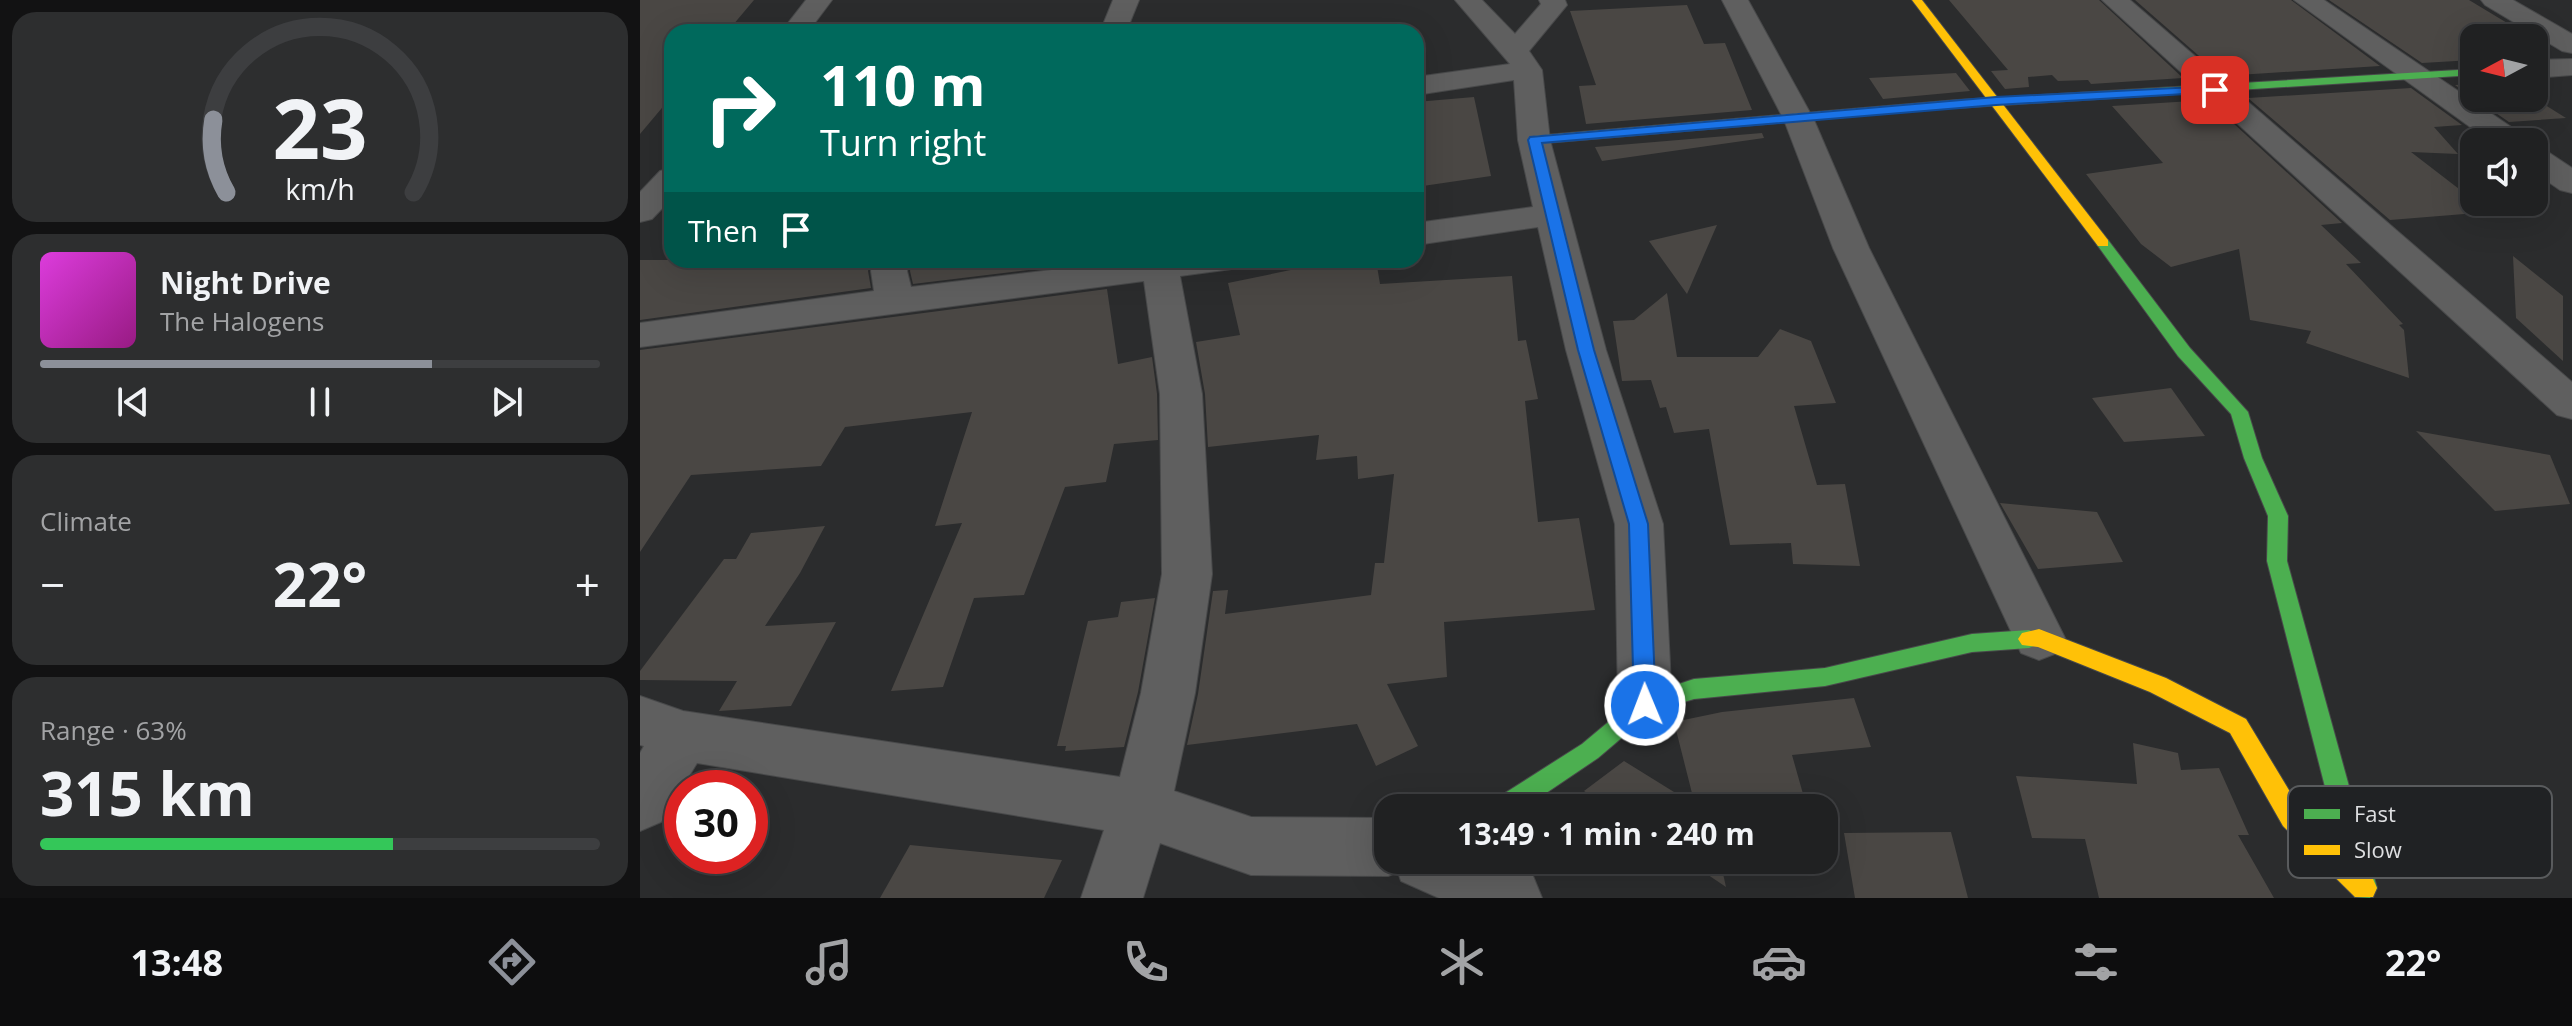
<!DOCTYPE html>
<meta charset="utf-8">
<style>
:root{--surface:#202122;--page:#2d2e2f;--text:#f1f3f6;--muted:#a2a3a5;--line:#3d3e40;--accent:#8c9099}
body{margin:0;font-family:"Open Sans",sans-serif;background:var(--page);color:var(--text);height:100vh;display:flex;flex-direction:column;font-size:30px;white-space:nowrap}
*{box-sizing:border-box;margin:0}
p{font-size:26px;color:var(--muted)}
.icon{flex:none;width:44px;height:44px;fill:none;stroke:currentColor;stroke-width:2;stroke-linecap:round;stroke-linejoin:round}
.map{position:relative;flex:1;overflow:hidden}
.side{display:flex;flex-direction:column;gap:12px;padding:12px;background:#121213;width:640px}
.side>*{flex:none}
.hud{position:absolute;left:24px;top:24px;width:760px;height:244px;border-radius:24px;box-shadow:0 8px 32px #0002,0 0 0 2px var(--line);background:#00695c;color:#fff;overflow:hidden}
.needle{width:52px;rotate:263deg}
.buttons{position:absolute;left:1820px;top:24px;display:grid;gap:16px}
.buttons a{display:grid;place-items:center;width:88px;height:88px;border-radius:16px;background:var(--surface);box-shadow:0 8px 32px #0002,0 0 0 2px var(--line);font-size:40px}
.speed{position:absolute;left:24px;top:770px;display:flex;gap:16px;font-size:40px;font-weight:700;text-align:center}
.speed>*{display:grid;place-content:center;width:104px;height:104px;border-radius:50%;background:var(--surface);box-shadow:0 8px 32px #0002,0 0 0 2px var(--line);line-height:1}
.speed .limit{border:12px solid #d22;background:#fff;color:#111}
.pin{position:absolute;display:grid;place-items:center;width:68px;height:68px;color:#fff;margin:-34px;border-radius:16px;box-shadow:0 4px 12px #0006}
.me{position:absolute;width:88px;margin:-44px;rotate:359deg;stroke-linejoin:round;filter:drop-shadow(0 0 6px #0008)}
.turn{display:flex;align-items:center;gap:28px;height:168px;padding:0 24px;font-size:36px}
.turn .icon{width:104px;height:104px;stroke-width:2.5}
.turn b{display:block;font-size:56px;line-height:68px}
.then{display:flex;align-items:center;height:76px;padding:0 24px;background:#0003;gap:16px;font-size:30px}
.big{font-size:60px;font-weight:700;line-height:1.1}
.side .tile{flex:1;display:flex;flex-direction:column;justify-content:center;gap:12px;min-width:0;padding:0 28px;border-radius:24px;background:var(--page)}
.side .dial{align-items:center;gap:0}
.dial svg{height:208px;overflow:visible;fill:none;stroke:var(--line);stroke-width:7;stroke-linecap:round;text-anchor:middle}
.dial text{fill:var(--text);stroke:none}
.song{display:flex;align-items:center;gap:24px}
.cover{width:96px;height:96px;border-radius:12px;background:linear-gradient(135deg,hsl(300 70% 55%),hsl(310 70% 35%))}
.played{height:8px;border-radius:4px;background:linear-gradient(90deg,var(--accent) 70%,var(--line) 70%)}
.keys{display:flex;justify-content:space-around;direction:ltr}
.heat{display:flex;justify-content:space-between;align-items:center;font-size:44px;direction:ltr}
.charge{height:12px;border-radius:6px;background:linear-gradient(90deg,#34c759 63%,var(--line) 0)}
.trip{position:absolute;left:734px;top:794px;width:464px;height:80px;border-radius:24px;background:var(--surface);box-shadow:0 8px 32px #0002,0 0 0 2px var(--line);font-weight:700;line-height:80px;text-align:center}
.tabs{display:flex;height:128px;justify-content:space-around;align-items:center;background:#0d0d0e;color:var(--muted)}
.tabs .icon{width:56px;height:56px}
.tabs .active{color:var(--accent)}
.tabs b{font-size:36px;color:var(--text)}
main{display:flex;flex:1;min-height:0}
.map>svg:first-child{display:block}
.building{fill:#4a4744}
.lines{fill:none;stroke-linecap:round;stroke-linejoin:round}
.street-casing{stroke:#48494a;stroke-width:2}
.fast-casing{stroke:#48494a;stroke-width:2}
.slow-casing{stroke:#48494a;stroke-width:2}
.street{fill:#5f5f5f;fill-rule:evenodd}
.fast{fill:#4caf50;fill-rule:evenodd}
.slow{fill:#ffc107;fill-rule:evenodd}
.route{fill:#1a73e8;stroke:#114b97;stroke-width:2}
.key{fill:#202224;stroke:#595b5d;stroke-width:2}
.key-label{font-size:22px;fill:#dedfe1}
</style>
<main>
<section class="side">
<div class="tile dial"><svg viewBox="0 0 100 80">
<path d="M14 69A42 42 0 1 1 86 69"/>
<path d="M14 69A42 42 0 0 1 9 41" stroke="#8c9099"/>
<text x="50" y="56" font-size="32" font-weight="700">23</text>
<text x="50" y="72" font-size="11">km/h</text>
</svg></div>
<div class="tile">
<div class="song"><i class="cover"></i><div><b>Night Drive</b><p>The Halogens</p></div></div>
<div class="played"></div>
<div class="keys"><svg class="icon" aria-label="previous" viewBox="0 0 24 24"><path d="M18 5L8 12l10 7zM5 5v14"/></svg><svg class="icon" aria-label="pause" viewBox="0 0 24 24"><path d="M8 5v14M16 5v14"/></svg><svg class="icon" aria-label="next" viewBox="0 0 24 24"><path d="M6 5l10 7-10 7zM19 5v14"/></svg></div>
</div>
<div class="tile"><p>Climate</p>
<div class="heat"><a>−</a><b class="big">22°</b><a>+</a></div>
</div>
<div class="tile"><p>Range · 63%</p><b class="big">315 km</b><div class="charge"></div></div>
</section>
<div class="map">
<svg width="1932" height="898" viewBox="0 0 1932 898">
<rect width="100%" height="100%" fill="#2b2c2d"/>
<!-- building -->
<g class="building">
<polygon points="0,0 114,0 87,32 32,32 32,96 0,134"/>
<polygon points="1309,0 1459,0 1543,78 1451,84 1448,80 1418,81 1412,75 1388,77 1389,87 1365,89 1351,71 1368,70"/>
<polygon points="1495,0 1651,0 1740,66 1582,76"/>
<polygon points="1689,0 1829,0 1892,38 1834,38 1834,57 1828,57 1833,60 1782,63"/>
<polygon points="1047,5 1064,44 1085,43 1112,110 946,124 939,86 956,85 930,11"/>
<polygon points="1316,73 1330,91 1243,99 1229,78"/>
<polygon points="1834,84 1834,98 1894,98 1926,118 1869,122 1815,85"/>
<polygon points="1771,88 1822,125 1794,127 1818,154 1771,152 1849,212 1750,220 1608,98"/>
<polygon points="834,97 851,176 776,187 776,102"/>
<polygon points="1568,100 1702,223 1681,225 1721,263 1706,264 1763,324 1759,325 1764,330 1769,378 1666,343 1671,331 1610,320 1599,249 1531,267 1501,244 1446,174 1523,163 1472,106"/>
<polygon points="1122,133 1124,138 962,161 955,147"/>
<polygon points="1077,225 1047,294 1009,241"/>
<polygon points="1873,256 1923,296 1923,361 1876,318"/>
<polygon points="0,260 231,260 228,271 231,288 0,320"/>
<polygon points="273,260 462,260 463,261 273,284 270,271"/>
<polygon points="699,260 736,260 740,284 872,276 878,341 886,340 898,399 885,401 898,522 939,518 955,610 804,622 807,677 747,684 778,746 736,766 717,724 547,745 558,694 573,591 588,590 585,614 731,595 735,563 744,563 754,474 718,479 717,456 676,460 679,435 568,447 565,394 556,342 600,335 588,283"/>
<polygon points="467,289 478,364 512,357 517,394 518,440 474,444 466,482 425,487 384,595 334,598 303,687 251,691 322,523 295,526 332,412 205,427 181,466 51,475 0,552 0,350"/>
<polygon points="1027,293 1037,357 1118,357 1140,329 1171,341 1196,403 1154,406 1177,485 1205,484 1220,566 1153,564 1151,543 1090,545 1069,429 1034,433 1026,407 1020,408 1011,380 982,381 973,321 994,320"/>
<polygon points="1531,388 1565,436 1484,442 1452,398"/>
<polygon points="1776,431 1910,455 1930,504 1855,511"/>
<polygon points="1360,503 1457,512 1483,562 1398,569"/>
<polygon points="185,526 160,573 125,626 196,622 151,706 79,711 97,681 0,680 0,671 84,559 96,559 111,533"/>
<polygon points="515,598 498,692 484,747 425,751 426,746 417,746 448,621 478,617 481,602"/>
<polygon points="1214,698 1231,747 1152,755 1167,808 969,808 944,791 984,761 1055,805 1034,722 1082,712"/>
<polygon points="1493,743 1538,753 1541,770 1579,768 1609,835 1598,835 1634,898 1459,898 1445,839 1392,838 1376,776 1497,784"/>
<polygon points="1311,832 1328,898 1215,898 1204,833"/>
<polygon points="270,845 422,860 404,898 240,898"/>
<polygon points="1046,860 1080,860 1086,887"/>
</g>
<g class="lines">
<!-- street casing -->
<g class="street-casing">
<g id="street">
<polygon points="166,0 192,0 168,32 141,32"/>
<polygon points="473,0 499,0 486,32 460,32"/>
<polygon points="815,0 842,0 875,34 901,4 899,0 925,0 927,5 889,51 902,70 910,140 966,350 1023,524 1032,705 1024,722 1005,729 986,722 978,705 975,524 926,350 898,227 776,245 776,223 893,207 878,140 874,80 776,95 776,77 870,64"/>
<polygon points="1082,0 1108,0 1174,120 1229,248 1425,638 1417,653 1399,660 1381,653 1193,248 1144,120"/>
<polygon points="1462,0 1490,0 1932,382 1932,419 1917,415"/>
<polygon points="1654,0 1684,0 1883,135 1888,142 1851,142"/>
<polygon points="1841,0 1873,0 1932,34 1932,53 1922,51 1845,5"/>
<polygon points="1932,59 1932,75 1894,78 1894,60"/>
<polygon points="1894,147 1905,150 1932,168 1932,193 1920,190 1894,172"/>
<polygon points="32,168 32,198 12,219 0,222 0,192 20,171"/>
<polygon points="234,260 270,260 267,271 271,287 495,260 604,260 599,268 540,276 562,394 572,574 555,693 534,791 611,817 748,818 748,860 855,860 893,876 902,898 799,898 761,881 758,872 748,876 611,875 520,843 503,898 441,898 464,830 57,763 21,822 0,831 0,753 4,746 0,745 0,696 43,711 480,777 501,693 522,574 520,394 504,281 0,347 0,323 234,291 231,271"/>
</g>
</g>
<!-- fast casing -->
<g class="fast-casing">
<g id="fast">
<polygon points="1834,69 1834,75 1317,108 1311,104 1317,100"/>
<polygon points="1463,239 1468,240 1550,348 1608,412 1622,458 1648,516 1647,561 1737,888 1730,898 1715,897 1711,888 1627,561 1628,516 1604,458 1591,414 1538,356 1458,246 1456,243"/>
<polygon points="1389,630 1396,633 1400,639 1396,645 1389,648 1332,652 1185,686 1054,699 1012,712 958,758 884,808 851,808 854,800 942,744 997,698 1005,695 1054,679 1185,668 1332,634"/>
</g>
</g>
<!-- slow casing -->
<g class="slow-casing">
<g id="slow">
<polygon points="1272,0 1282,0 1468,240 1468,246 1458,246"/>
<polygon points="1317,100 1323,104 1321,107 894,144 888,140 894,136"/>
<polygon points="1399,629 1526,678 1606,719 1661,810 1733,879 1737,888 1733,897 1715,897 1643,826 1590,733 1510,692 1398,647 1382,645 1378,639 1382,633"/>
</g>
</g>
<!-- street -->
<use href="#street" class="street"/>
<!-- fast -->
<use href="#fast" class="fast"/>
<!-- slow -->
<use href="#slow" class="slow"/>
</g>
<!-- route -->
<polygon class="route" points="1575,86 1579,87 1579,92 1356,105 902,143 954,350 1008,524 1016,705 1013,712 1005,715 997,712 994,705 989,524 938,350 888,140 890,137 1356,97"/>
<!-- legend -->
<rect x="1648" y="786" width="264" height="92" rx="12" class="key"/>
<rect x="1664" y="809" width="36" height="10" fill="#4caf50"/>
<rect x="1664" y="845" width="36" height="10" fill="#ffc107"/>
<g class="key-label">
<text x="1714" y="822">Fast</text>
<text x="1714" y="858">Slow</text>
</g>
</svg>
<div class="buttons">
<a><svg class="needle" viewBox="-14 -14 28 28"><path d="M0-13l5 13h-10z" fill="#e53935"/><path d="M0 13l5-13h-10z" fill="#a2a3a5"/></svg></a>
<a><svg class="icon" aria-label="sound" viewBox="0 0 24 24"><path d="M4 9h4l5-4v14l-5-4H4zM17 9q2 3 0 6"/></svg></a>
</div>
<div class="speed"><div class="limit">30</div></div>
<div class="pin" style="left:1575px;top:90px;background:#d93025"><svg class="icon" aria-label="arrive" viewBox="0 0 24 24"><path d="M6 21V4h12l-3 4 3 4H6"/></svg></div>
<svg class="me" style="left:1005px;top:705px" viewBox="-20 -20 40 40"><circle r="17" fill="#1a73e8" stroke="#fff" stroke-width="3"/><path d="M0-11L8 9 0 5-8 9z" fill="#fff"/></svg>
<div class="trip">13:49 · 1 min · 240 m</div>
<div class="hud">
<div class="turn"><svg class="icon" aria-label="right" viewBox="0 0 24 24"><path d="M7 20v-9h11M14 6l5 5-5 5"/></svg><div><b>110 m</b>Turn right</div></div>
<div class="then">Then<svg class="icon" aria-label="arrive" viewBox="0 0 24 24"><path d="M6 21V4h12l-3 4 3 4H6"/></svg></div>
</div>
</div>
</main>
<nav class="tabs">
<b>13:48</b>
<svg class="icon active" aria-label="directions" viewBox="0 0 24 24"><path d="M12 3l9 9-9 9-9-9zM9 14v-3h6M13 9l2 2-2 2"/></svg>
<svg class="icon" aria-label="music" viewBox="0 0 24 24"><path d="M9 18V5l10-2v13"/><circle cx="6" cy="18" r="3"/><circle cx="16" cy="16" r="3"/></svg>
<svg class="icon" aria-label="phone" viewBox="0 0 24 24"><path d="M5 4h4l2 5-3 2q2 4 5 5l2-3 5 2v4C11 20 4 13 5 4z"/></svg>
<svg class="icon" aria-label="climate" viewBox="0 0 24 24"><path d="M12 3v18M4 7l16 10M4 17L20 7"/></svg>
<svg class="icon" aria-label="car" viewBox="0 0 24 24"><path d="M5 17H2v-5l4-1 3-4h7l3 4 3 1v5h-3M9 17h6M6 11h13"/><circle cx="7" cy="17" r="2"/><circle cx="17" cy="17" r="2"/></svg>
<svg class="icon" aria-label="filters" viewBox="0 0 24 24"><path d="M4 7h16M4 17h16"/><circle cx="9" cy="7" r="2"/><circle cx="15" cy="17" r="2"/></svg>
<b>22°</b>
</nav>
